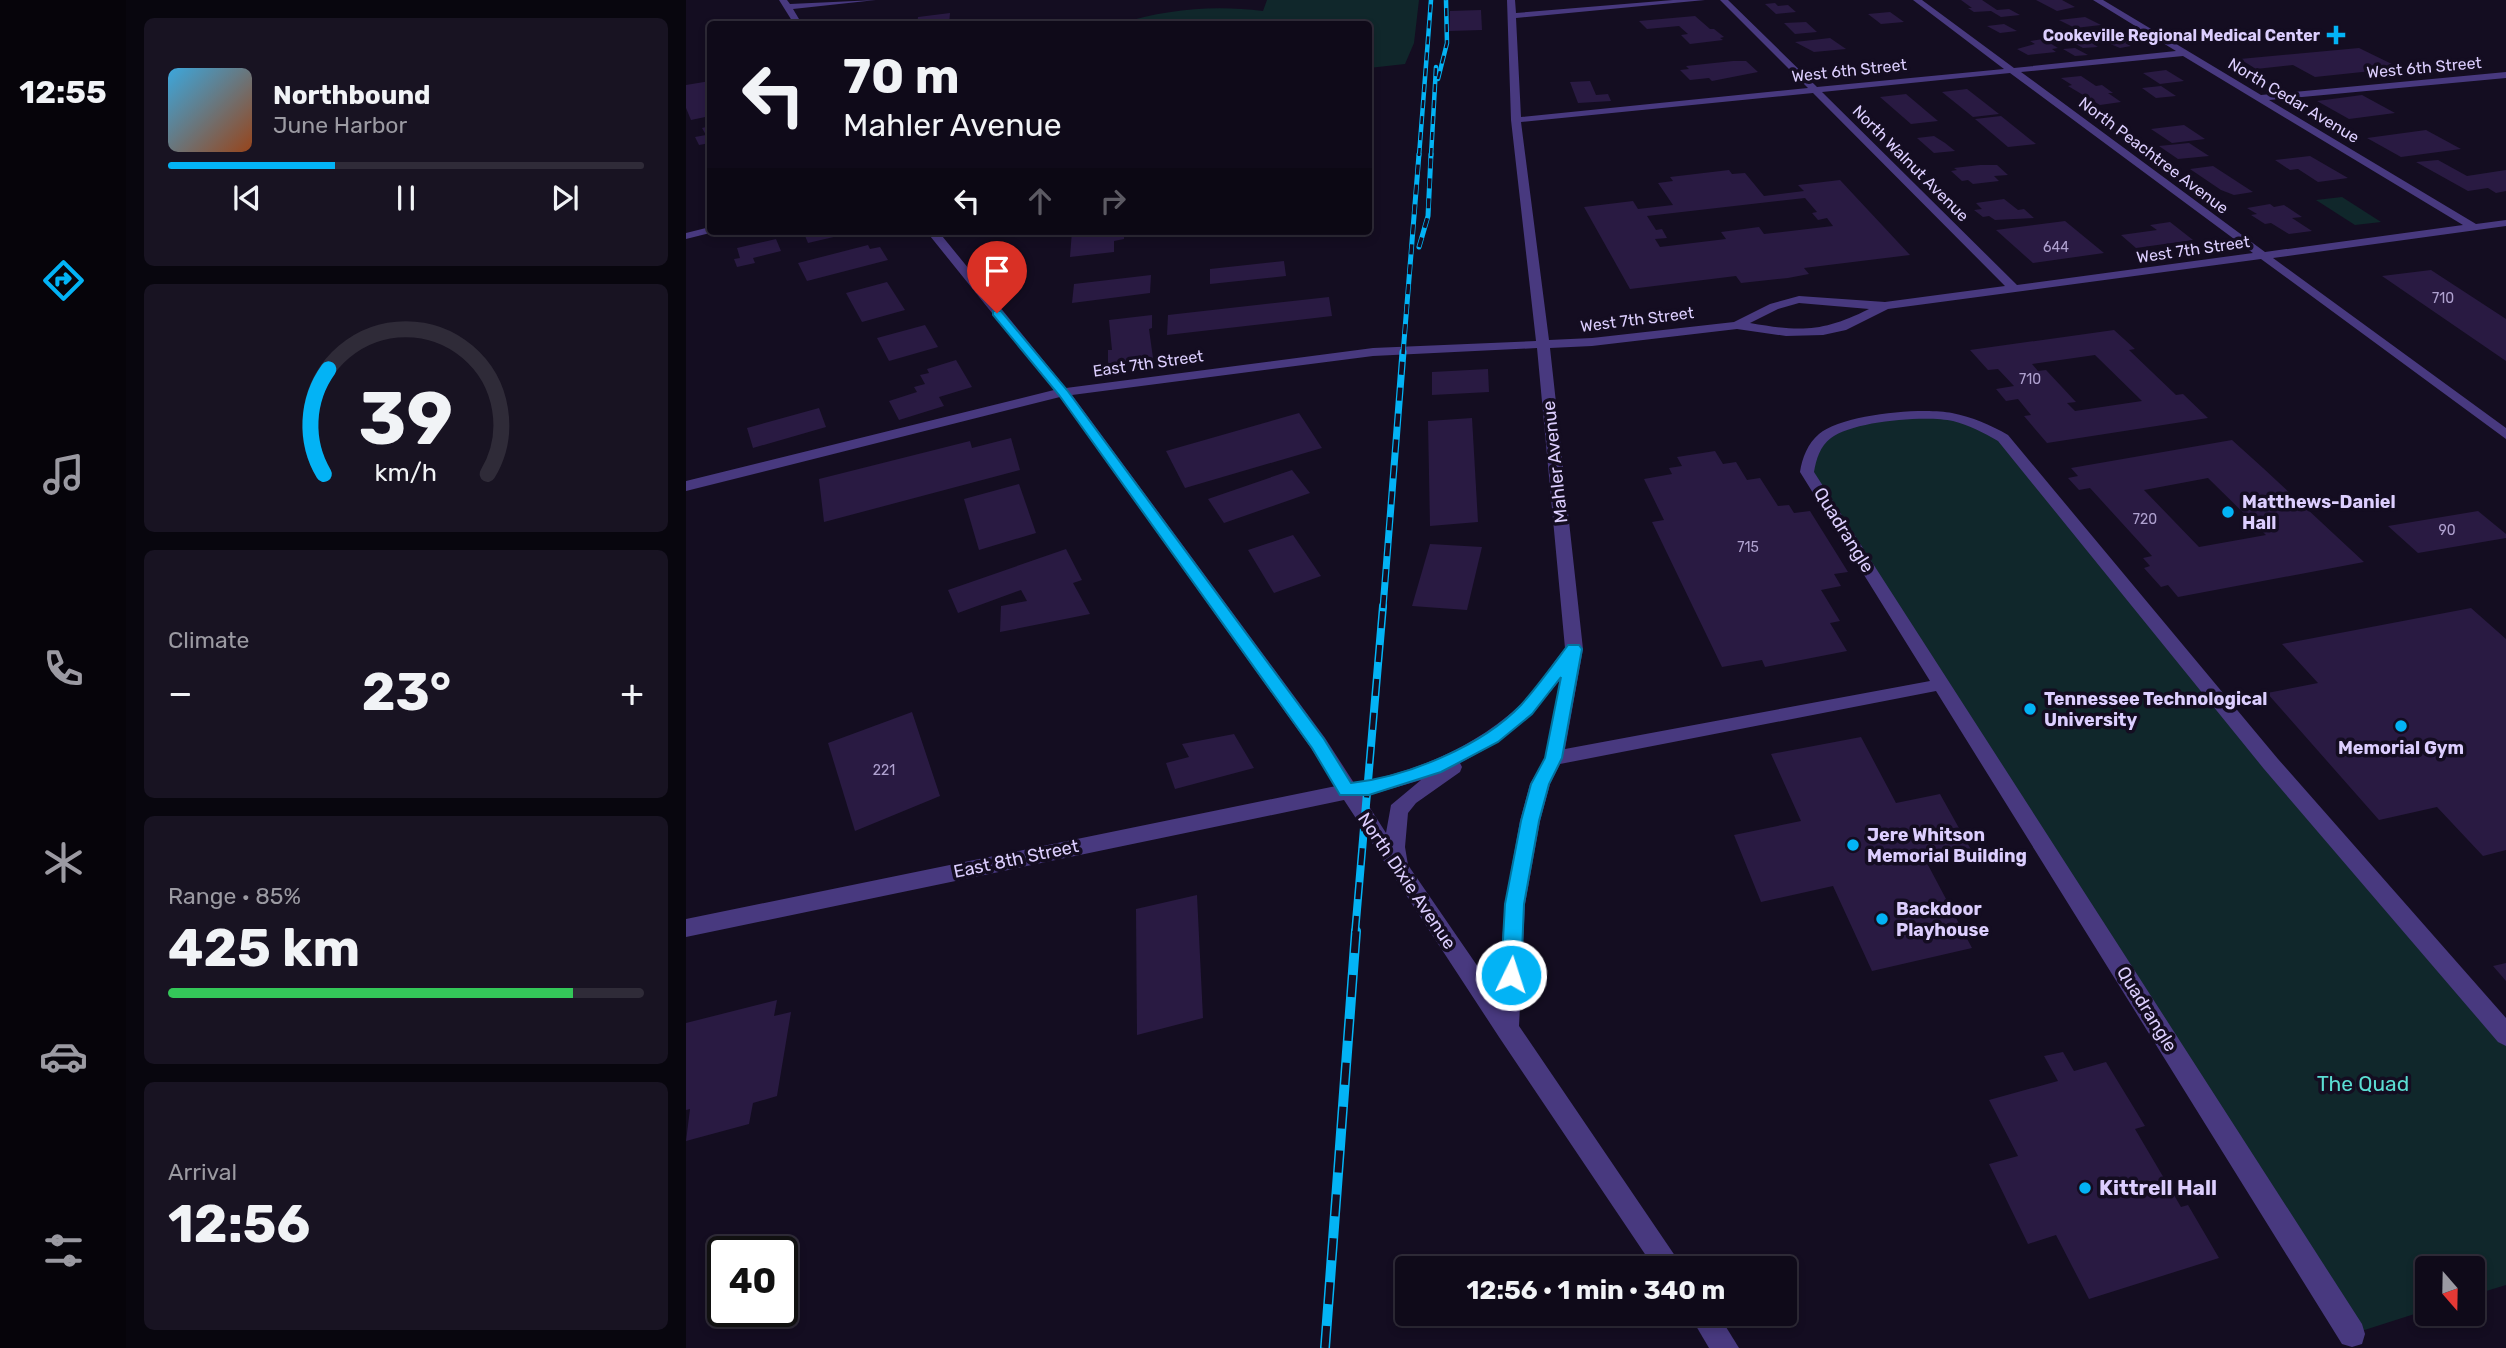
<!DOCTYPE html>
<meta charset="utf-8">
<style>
:root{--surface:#0f0a19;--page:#181322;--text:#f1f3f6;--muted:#9b9aa2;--line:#2f2b38;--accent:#03b3f5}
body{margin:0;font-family:Rubik,sans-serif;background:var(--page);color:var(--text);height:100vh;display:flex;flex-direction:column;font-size:26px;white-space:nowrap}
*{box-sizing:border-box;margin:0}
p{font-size:23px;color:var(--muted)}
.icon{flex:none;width:38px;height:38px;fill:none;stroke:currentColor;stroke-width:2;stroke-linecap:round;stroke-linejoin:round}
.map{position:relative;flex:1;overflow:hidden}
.sheet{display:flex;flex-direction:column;gap:18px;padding:18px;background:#08060e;width:560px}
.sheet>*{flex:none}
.top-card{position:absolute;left:21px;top:21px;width:665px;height:214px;border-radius:7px;box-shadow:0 4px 10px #0003,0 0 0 2px var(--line);background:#0f0a19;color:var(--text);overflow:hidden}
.needle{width:46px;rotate:160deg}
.tools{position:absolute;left:1729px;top:1256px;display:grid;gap:14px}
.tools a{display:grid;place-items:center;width:70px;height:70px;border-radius:7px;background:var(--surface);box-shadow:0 4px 10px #0003,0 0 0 2px var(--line);font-size:35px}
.speed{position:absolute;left:21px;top:1236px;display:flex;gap:14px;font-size:35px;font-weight:700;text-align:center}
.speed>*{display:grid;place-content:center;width:91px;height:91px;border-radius:50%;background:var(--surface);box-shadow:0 4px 10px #0003,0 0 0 2px var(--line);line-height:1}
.speed .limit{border:4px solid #111;border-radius:10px;background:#fff;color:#111}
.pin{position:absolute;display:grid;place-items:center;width:60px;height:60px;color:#fff;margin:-72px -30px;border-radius:50% 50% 50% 0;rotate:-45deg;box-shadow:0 0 7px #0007}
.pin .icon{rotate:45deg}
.me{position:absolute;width:77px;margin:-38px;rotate:4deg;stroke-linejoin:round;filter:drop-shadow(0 0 5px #0008)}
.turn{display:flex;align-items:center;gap:24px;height:147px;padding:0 21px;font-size:32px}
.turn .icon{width:91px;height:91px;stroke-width:2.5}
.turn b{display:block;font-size:49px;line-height:60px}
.lanes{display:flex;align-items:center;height:66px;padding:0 21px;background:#0003;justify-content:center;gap:35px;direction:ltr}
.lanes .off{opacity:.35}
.big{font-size:52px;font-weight:700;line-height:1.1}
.sheet .tile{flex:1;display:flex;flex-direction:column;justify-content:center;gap:10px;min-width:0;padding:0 24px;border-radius:10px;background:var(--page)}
.sheet .dial{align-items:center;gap:0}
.dial svg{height:182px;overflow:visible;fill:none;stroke:var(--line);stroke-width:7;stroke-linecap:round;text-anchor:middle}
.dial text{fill:var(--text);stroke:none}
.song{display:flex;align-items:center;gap:21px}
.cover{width:84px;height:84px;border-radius:10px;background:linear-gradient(135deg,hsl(200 70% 55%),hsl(20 70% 35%))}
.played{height:7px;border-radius:4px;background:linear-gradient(90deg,var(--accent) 35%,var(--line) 35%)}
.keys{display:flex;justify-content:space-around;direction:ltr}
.heat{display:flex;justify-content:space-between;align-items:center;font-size:38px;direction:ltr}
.charge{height:10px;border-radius:5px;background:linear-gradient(90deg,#34c759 85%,var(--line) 0)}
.trip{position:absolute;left:709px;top:1256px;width:402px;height:70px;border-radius:7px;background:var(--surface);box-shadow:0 4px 10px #0003,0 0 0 2px var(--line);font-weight:700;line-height:70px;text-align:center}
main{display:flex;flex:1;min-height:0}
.tab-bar{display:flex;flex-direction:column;width:126px;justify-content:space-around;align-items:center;background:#06040a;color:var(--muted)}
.tab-bar .icon{width:49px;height:49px}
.tab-bar .selected{color:var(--accent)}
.tab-bar b{font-size:32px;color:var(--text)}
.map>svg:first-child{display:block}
.green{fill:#10272b}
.building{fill:#291a42;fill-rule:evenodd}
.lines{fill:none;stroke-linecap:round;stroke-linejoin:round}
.minor{fill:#48397f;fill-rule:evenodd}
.rail-far4-casing{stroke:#03b3f5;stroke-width:4.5}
.rail-far3-casing{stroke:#03b3f5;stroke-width:5}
.rail-far2-casing{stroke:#03b3f5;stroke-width:7}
.rail-far1-casing{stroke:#03b3f5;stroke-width:8}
.rail-casing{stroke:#03b3f5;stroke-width:10}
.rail-far4{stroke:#140d21;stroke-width:2.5;stroke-dasharray:8;stroke-linecap:butt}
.rail-far3{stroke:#140d21;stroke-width:3.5;stroke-dasharray:10;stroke-linecap:butt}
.rail-far2{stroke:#140d21;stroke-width:4.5;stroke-dasharray:13;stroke-linecap:butt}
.rail-far1{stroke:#140d21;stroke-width:5;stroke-dasharray:17;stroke-linecap:butt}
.rail{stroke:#140d21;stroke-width:7;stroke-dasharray:22;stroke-linecap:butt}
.route{fill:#03b3f5;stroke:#02749f;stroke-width:2}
.poi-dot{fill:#03b3f5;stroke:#140d21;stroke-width:2.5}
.labels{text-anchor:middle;stroke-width:7;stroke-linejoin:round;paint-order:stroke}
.number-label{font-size:14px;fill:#afa1cf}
.far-poi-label{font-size:16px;font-weight:bold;fill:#dccefe;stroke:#140d21;text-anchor:end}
.far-street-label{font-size:16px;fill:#dccefe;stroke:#140d21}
.street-label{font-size:18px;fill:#dccefe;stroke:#140d21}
.poi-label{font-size:18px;font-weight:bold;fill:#dccefe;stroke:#140d21;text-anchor:start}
.near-park-label{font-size:21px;fill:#5bddd3;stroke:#140d21}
.near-poi-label{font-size:21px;font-weight:bold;fill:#dccefe;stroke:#140d21;text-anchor:start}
</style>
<main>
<nav class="tab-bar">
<b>12:55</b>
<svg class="icon selected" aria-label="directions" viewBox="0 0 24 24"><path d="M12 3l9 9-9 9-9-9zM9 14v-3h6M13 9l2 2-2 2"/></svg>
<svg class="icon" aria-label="music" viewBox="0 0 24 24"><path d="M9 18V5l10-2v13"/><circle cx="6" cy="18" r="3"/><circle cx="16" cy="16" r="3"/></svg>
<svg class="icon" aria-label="phone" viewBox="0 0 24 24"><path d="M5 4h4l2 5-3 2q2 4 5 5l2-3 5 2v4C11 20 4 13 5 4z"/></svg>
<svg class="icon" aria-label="climate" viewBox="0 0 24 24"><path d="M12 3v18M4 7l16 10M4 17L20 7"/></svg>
<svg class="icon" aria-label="car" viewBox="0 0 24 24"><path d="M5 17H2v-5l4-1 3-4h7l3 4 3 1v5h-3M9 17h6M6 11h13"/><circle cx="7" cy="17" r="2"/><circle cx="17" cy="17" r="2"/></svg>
<svg class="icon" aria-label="filters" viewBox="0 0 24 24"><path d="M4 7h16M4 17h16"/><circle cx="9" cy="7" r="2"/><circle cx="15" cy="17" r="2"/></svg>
</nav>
<section class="sheet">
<div class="tile">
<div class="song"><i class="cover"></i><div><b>Northbound</b><p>June Harbor</p></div></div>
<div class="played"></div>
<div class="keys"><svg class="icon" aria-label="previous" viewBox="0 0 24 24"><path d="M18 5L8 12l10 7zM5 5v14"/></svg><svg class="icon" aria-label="pause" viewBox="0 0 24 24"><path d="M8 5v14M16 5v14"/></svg><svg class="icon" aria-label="next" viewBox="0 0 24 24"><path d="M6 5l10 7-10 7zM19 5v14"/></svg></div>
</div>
<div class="tile dial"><svg viewBox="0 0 100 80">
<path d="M14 69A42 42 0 1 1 86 69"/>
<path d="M14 69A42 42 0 0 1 16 23" stroke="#03b3f5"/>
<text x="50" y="56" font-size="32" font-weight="700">39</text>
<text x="50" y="72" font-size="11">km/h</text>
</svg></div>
<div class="tile"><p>Climate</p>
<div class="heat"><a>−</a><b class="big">23°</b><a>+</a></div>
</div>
<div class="tile"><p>Range · 85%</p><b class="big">425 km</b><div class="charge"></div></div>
<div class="tile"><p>Arrival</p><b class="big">12:56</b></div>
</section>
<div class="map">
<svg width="1820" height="1348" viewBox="0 0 1820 1348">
<rect width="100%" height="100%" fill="#140d21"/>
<!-- green -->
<g class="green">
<path d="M581 0H733L728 43 719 64 683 68 682 24H433C481 9 527 5 577 11Z"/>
<polygon points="1656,197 1695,222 1669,225 1630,200"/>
<polygon points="1243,413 1303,429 1820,1031 1820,1285 1787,1295 1787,1269 1741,1269 1741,1310 1666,1334 1121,472 1141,435 1159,426"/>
</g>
<!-- building -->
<g class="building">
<polygon points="1275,0 1296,0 1311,10 1323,9 1334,15 1315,17 1305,11 1288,12 1282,8 1286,8"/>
<polygon points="1350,0 1376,0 1389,7 1371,11"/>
<polygon points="1089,3 1092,6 1102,5 1110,12 1090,14 1079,4"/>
<polygon points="795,10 796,30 763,31 764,11"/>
<polygon points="1204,12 1218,22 1195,24 1182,14"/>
<polygon points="264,13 263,24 231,24 232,17"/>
<polygon points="1009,16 1024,29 1028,29 1038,37 1034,38 1037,40 1004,44 995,35 1002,34 993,26 961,29 953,21"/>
<polygon points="1399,17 1415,25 1389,28 1373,20"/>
<polygon points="1120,22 1131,32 1109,34 1098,23"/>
<polygon points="1318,24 1331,31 1314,33 1301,26"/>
<polygon points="1430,35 1444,42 1439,43 1445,46 1434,48 1410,38"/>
<polygon points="1144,38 1160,49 1128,52 1109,42"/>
<polygon points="1357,39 1372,48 1366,49 1370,52 1342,55 1331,49 1349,44 1344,41"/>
<polygon points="1401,40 1412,47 1397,48 1386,42"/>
<polygon points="1389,48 1402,55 1389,56 1377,49"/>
<polygon points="1673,48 1714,68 1629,77 1607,65 1570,69 1554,59"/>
<polygon points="1047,61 1060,61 1072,72 1026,81 1023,78 1004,80 994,70 1003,69 1000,66"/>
<polygon points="1480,70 1498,81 1474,84 1457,73"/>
<polygon points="1395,76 1410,86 1416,85 1427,93 1422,93 1435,102 1414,105 1382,86 1386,85 1375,78"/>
<polygon points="24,81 24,116 5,120 0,108 0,85"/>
<polygon points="904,81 910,95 922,94 925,101 892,103 884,82"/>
<polygon points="1475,86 1490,96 1470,98 1456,88"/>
<polygon points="1281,89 1313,114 1287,117 1256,92"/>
<polygon points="1220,94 1252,121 1225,124 1194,97"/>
<polygon points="1676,95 1709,113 1663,119 1631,101"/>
<polygon points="1315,116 1350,144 1322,147 1289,119"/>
<polygon points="1498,125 1519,139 1486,143 1465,129"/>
<polygon points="24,126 24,143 13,145 9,137 20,135 16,128"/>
<polygon points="1740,130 1775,149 1715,157 1681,138"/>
<polygon points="1248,136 1259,143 1269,151 1248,153 1231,138"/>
<polygon points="1503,143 1523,156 1492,159 1473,146"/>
<polygon points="1624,156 1662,178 1632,182 1612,169 1604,170 1589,160"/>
<polygon points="1752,160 1781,176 1820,170 1820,191 1810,193 1802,188 1782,191 1730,162"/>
<polygon points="1294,165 1311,165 1322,175 1308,176 1313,181 1287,184 1282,180 1276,181 1265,171 1271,170 1268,168"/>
<polygon points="1527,166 1567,192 1548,195 1535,190 1504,169"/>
<path d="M1043 170 1046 174 1059 173 1078 196 1118 191 1112 185 1154 180 1224 255 1118 268 1123 274 1102 278 1055 283 1050 276 944 289 898 207 947 201 952 209 987 205 972 183 987 181 984 177ZM1119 198 1131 212 1126 213 1132 220 1141 218 1147 226 1078 234 1073 227 1035 232 1040 239 974 247 969 239 981 238 976 229 970 230 961 216Z"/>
<polygon points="1318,199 1332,210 1338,209 1348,218 1309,220 1303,216 1297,217 1288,210 1296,209 1290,203"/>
<polygon points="1584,204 1588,207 1598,205 1616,217 1606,218 1626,231 1603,234 1585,223 1579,224 1565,215 1571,214 1561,208"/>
<polygon points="1379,221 1418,253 1347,263 1310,230"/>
<polygon points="1484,222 1507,240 1450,248 1435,235 1471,230 1464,225"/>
<polygon points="117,231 169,231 169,232 122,243"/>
<polygon points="386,231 438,231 438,239 428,241 428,252 384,257"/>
<polygon points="90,239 95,251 67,258 69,263 51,267 48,259 54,258 51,248"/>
<polygon points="182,245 184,249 194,247 202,260 121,281 112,263"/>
<polygon points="598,261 600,276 524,284 524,269"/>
<polygon points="1745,270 1820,319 1820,361 1696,276"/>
<polygon points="465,275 464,293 386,303 388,284"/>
<polygon points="201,282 219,310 176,322 160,293"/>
<polygon points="643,297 646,316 481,335 482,315"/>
<polygon points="466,315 466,328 463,329 467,358 422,364 422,350 426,350 423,320"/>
<polygon points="239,325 252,347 203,361 191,338"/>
<path d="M1428 330 1449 349 1443 350 1490 395 1497 394 1522 418 1361 443 1338 416 1345 415 1332 399 1320 401 1310 389 1328 386 1312 369 1302 370 1284 350ZM1409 355 1456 401 1389 411 1381 403 1390 402 1360 370 1352 371 1346 364Z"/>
<polygon points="270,360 286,387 253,397 258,406 213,420 203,401 231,392 228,387 239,384 234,375 243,373 241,369"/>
<polygon points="802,369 803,392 746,395 746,372"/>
<polygon points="133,408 140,427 67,448 61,428"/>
<polygon points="613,413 636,448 499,488 480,451"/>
<polygon points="786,418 792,522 744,526 742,421"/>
<polygon points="325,438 334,470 138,522 133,479 284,441 286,448"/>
<path d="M1546 440 1577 468 1678 562 1492 597 1482 585 1475 587 1458 568 1464 566 1457 558 1466 556 1404 488 1393 490 1382 478 1392 476 1385 468ZM1522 478 1580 535 1513 547 1458 490Z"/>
<polygon points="1029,451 1037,464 1050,462 1061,480 1074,478 1092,506 1103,505 1108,513 1124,511 1162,572 1148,574 1155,586 1135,590 1154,621 1144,623 1161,651 1079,667 1076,660 1036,667 966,522 978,520 958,479 986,474 983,468 996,466 991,457"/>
<polygon points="606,470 624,493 538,523 522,499"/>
<polygon points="333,484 350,533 293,550 278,499"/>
<polygon points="1792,511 1820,534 1820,538 1732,553 1702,526"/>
<polygon points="607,535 635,576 588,593 562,550"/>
<polygon points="744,544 796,547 781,610 726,606"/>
<polygon points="380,549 396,580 387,583 404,614 314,632 315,606 341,601 335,590 272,613 262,590"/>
<polygon points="1785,608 1820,639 1820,850 1797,856 1751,807 1693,820 1581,693 1632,683 1596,644"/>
<polygon points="226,712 254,796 169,831 142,743"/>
<polygon points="548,734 568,768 489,789 480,763 503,757 496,744"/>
<polygon points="1175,737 1210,803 1254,794 1288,855 1242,865 1286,948 1186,971 1147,886 1075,902 1048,835 1115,821 1085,754"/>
<polygon points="511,895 517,1018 451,1035 450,909"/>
<polygon points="1820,963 1820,981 1807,966"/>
<polygon points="91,1000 88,1016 105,1012 91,1096 67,1103 63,1124 0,1141 4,1109 0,1110 0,1023"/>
<polygon points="1377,1052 1388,1071 1420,1062 1459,1126 1449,1129 1495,1207 1502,1205 1533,1258 1403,1299 1370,1235 1342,1244 1303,1164 1332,1156 1303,1100 1372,1081 1358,1056"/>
</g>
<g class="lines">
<!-- minor -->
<g class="minor">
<polygon points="93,0 101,0 104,4 190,0 107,9 116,24 108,24"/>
<path d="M821 0H829L830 13 987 0H1019L830 18 835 117 1122 88 1034 0H1042L1131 87 1318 69 1227 0H1236L1328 68 1490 51 1407 0H1417L1575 95 1820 72V78L1583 100 1790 224 1820 220V226L1587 258 1820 428V439L1575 259 1202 309 1160 330 1137 335 1100 336 1051 329 906 346 864 348 897 649 879 749 1244 681 1114 472C1116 458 1122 443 1133 434 1156 414 1237 407 1266 413 1286 417 1305 425 1322 435L1592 759 1820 1018V1046L1812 1042 1578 769 1312 441C1298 433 1283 425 1267 421 1240 415 1167 421 1145 438 1134 446 1130 460 1128 472L1676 1324 1679 1334 1676 1344 1666 1347 1656 1344 1250 691 874 764 864 784 854 821 839 904 833 1026 998 1269H969L813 1037 658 800 0 937V919L650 786 625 748 374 397 0 491V481L368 390 240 231H252L380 388 687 348 850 341 825 120ZM1497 56 1777 225 1579 252 1335 72ZM1324 73 1567 253 1331 285 1136 92ZM1127 93 1319 286 1199 302 1113 296 1084 304 1048 322 906 338 863 340 835 122ZM1113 303 1183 309C1137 332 1115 332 1064 323L1092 309ZM851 348 879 648C864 667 850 690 832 707 787 748 727 773 668 783L639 738 386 395 687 356ZM874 680 859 758 844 784 834 821 819 904 812 996 722 865 719 847 722 813 730 803 774 772 776 767 774 763C822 738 840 722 874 680ZM735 780 705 805 700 833 677 797Z"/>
<polygon points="24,227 28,232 0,239 0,233"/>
<polygon points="1003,1314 1032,1314 1053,1348 1023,1348"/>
</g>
<!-- rail-far4 casing -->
<g class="rail-far4-casing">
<g id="rail-far4">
<polyline points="752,79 761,43 760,0"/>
<polyline points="733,156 745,0"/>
<polyline points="745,156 750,67"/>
</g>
</g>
<!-- rail-far3 casing -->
<g class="rail-far3-casing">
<g id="rail-far3">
<polyline points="733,247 742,216 745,154"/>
<polyline points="717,354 733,154"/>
</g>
</g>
<!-- rail-far2 casing -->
<g class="rail-far2-casing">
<polyline id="rail-far2" points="697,608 717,352"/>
</g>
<!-- rail-far1 casing -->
<g class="rail-far1-casing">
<polyline id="rail-far1" points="669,933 697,606"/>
</g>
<!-- rail casing -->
<g class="rail-casing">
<polyline id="rail" points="639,1348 670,931"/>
</g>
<!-- rail-far4 -->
<use href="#rail-far4" class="rail-far4"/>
<!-- rail-far3 -->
<use href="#rail-far3" class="rail-far3"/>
<!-- rail-far2 -->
<use href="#rail-far2" class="rail-far2"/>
<!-- rail-far1 -->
<use href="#rail-far1" class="rail-far1"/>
<!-- rail -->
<use href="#rail" class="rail"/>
</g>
<!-- route -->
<path class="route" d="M307 311H315L381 390 638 739 665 783C721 777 796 746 835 705 852 686 867 665 882 645H893L896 649 876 758 863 784 853 821 838 904 835 975 832 981 825 984 818 981 815 975 819 904 835 821 845 784 859 758 875 677 846 714 812 742 755 772 683 795H654L626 748 373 395 307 315Z"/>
<!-- markers -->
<g class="poi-dot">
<path d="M1646.5 24.5h7v7h7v7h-7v7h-7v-7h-7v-7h7z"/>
<circle cx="1542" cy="512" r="7"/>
<circle cx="1344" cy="709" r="7"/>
<circle cx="1715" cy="726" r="7"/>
<circle cx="1167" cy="845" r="7"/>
<circle cx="1196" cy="919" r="7"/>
<circle cx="1399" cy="1188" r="7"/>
</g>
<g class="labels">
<!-- number labels -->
<g class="number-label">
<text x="1370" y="252">644</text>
<text x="1757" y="303">710</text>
<text x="1344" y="384">710</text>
<text x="1459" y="524">720</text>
<text x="1761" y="535">90</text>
<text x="1062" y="552">715</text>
<text x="198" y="775">221</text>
</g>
<!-- far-poi labels -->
<g class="far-poi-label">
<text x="1634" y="41">Cookeville Regional Medical Center</text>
</g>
<!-- far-street labels -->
<g class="far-street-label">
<text transform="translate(1738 67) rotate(-5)" y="6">West 6th Street</text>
<text transform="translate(1163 70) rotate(-6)" y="6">West 6th Street</text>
<text transform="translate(1608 100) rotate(31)" y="6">North Cedar Avenue</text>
<text transform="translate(1468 155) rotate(37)" y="6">North Peachtree Avenue</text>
<text transform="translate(1225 163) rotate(45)" y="6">North Walnut Avenue</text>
<text transform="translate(1507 249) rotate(-8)" y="6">West 7th Street</text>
<text transform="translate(951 319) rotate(-7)" y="6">West 7th Street</text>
<text transform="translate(462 363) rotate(-8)" y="6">East 7th Street</text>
</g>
<!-- street labels -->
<g class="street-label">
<text transform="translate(869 462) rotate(-96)" y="6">Mahler Avenue</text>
<text transform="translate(1158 530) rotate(58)" y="6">Quadrangle</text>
<text transform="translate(330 859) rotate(-12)" y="6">East 8th Street</text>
<text transform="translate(721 881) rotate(56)" y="6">North Dixie Avenue</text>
<text transform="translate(1461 1009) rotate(58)" y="6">Quadrangle</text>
</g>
<!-- poi labels -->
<g class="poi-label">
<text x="1556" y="508">Matthews-Daniel<tspan x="1556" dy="21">Hall</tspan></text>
<text x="1358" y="705">Tennessee Technological<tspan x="1358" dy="21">University</tspan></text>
<text x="1715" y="754" text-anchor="middle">Memorial Gym</text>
<text x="1181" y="841">Jere Whitson<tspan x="1181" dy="21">Memorial Building</tspan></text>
<text x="1210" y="915">Backdoor<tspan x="1210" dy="21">Playhouse</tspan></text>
</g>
<!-- near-park labels -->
<g class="near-park-label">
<text x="1677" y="1091">The Quad</text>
</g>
<!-- near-poi labels -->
<g class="near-poi-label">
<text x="1413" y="1195">Kittrell Hall</text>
</g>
</g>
</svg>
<div class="tools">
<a><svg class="needle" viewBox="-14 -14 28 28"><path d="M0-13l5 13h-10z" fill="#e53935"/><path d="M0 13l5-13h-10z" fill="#9b9aa2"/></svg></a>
</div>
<div class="speed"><div class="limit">40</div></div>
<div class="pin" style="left:311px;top:313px;background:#d93025"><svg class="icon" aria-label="arrive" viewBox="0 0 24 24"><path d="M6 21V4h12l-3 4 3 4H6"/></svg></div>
<svg class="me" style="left:825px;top:975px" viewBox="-20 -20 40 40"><circle r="17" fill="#03b3f5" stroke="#fff" stroke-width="3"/><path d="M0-11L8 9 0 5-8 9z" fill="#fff"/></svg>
<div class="trip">12:56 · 1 min · 340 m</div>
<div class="top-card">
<div class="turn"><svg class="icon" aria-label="left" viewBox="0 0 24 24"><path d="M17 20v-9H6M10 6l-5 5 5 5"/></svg><div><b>70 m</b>Mahler Avenue</div></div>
<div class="lanes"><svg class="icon" aria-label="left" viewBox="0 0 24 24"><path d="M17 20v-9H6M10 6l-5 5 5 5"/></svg><svg class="icon off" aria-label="ahead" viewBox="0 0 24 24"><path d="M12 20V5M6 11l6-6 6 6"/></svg><svg class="icon off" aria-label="right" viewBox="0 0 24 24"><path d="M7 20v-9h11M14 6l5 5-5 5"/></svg></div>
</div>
</div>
</main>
